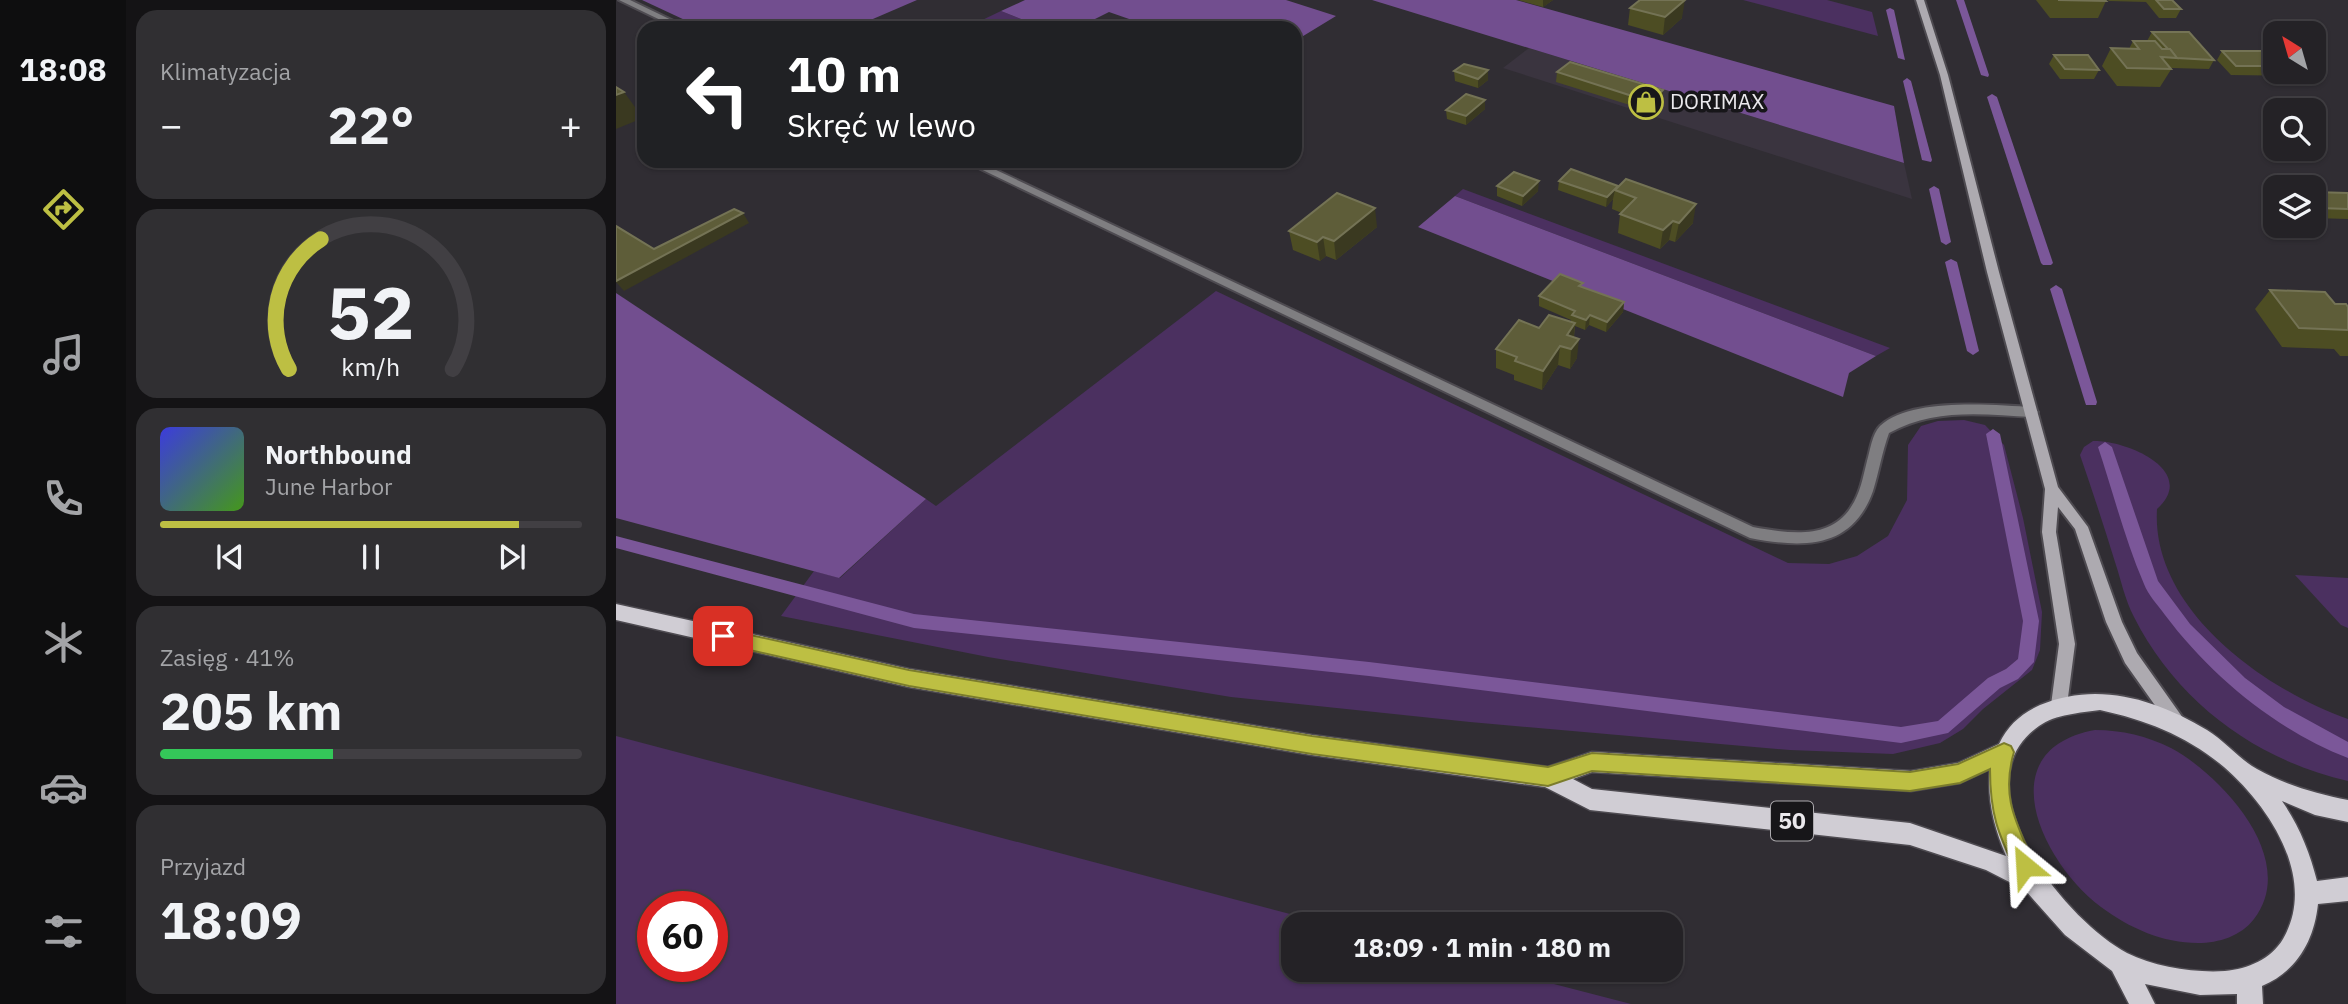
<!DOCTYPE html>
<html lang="pl">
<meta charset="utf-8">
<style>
:root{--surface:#242226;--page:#302f32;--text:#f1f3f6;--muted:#a3a4a7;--line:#413f43;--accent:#bdbf43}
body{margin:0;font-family:"IBM Plex Sans",sans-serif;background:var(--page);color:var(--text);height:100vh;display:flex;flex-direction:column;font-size:26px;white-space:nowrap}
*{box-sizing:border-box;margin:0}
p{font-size:23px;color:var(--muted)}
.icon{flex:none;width:38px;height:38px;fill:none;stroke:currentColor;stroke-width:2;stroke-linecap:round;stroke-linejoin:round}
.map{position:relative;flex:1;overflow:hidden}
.drawer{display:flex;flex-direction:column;gap:10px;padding:10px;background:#141315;width:490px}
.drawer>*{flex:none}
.top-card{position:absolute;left:21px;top:21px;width:665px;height:147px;border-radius:21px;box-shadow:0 2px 5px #0004,0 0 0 2px var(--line);background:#202124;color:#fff;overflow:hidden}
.needle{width:46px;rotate:323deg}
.controls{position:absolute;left:1647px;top:21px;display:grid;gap:14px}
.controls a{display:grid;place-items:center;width:63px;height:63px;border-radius:14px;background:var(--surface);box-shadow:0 2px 5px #0004,0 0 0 2px var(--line);font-size:35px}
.speed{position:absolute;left:21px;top:891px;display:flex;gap:14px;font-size:35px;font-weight:700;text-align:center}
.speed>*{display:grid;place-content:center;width:91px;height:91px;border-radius:50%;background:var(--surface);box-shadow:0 2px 5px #0004,0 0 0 2px var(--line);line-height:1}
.speed .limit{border:10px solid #d22;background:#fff;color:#111}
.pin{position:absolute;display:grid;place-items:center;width:60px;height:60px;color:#fff;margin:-30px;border-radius:14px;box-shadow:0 4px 10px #0006}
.me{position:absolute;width:77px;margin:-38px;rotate:333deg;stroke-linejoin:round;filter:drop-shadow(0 0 5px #0008)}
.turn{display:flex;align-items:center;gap:24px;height:147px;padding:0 35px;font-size:32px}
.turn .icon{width:91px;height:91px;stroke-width:2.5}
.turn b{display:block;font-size:49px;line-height:60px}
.big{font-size:52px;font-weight:700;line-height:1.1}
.drawer .widget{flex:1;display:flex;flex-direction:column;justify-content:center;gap:10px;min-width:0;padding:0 24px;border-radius:21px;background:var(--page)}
.drawer .dial{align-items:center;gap:0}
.dial svg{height:182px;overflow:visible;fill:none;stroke:var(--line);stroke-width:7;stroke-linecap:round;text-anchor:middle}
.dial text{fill:var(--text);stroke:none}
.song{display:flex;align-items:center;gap:21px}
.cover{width:84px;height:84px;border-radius:10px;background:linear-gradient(135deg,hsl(240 70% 55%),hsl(100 70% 35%))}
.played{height:7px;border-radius:4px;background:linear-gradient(90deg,var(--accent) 85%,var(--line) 85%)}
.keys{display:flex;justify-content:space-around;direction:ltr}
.heat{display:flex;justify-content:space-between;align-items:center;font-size:38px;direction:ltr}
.charge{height:10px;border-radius:5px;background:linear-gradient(90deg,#34c759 41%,var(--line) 0)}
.trip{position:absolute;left:665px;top:912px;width:402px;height:70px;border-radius:21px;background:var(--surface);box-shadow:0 2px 5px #0004,0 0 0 2px var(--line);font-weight:700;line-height:70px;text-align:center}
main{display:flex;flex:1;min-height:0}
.dock{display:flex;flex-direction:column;width:126px;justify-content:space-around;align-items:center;background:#0e0e0f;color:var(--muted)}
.dock .icon{width:49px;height:49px}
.dock .on{color:var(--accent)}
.dock b{font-size:32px;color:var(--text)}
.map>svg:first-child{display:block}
.built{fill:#3a343f}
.green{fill:#4b3060;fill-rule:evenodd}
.forest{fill:#724e8f}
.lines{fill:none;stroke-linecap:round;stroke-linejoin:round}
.stream{fill:#7b5799;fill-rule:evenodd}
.street-casing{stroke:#4e4b51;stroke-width:4}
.secondary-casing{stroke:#4e4b51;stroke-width:4}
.primary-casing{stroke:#4e4b51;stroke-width:3}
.street{fill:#7f7e81;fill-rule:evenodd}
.secondary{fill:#adaab0;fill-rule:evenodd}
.primary{fill:#d0cdd4;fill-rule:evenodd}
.wall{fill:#4d4d23}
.shaded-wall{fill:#3a3920}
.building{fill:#5e5d39;stroke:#747355;stroke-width:2}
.route{fill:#bdbf43;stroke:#7b7c2c;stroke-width:2}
.labels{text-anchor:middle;stroke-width:7;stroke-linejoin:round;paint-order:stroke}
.far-poi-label{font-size:21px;fill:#eae8ec;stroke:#171619;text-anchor:start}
.shield{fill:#171619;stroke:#aba9ad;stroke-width:2}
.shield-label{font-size:23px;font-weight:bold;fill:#eae8ec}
</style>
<main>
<nav class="dock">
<b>18:08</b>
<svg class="icon on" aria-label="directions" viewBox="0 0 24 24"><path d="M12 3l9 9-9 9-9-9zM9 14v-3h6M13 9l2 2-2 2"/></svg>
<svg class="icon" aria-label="music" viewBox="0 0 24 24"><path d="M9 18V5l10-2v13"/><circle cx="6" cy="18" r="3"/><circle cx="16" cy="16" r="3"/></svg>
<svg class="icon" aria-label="phone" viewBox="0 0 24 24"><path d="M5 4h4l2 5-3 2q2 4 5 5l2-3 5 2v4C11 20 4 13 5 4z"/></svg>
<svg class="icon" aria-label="climate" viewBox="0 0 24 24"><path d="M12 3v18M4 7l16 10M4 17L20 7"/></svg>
<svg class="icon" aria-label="car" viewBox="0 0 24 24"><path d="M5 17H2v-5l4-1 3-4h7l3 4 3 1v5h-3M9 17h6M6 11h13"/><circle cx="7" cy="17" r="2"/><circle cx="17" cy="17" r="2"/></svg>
<svg class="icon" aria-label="filters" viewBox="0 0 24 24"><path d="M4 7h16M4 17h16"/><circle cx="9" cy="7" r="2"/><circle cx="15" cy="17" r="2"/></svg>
</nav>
<section class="drawer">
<div class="widget"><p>Klimatyzacja</p>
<div class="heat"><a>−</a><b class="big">22°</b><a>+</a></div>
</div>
<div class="widget dial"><svg viewBox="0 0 100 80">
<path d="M14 69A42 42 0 1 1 86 69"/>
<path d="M14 69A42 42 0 0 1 28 12" stroke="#bdbf43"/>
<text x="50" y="56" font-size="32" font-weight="700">52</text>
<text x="50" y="72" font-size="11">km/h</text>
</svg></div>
<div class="widget">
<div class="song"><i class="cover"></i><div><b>Northbound</b><p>June Harbor</p></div></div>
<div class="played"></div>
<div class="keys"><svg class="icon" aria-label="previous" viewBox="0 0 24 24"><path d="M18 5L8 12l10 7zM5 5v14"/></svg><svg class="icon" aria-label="pause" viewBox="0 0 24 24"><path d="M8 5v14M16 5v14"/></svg><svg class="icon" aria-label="next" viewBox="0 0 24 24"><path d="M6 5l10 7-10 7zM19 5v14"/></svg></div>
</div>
<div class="widget"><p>Zasięg · 41%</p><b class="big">205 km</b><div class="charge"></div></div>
<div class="widget"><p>Przyjazd</p><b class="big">18:09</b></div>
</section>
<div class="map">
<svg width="1732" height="1004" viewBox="0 0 1732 1004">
<rect width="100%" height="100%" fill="#302d33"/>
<!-- built -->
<polygon class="built" points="913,48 1288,163 1296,199 887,68"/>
<!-- green -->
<g class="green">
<polygon points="1127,0 1211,0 1256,12 1262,36"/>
<polygon points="385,11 428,28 375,28 360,23"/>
<polygon points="847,189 1274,348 1260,356 839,196"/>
<polygon points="600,291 1172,563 1213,564 1241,556 1272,536 1291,500 1292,445 1305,426 1322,421 1348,420 1369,425 1388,445 1407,518 1426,612 1424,650 1416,670 1367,709 1347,729 1324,743 1277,754 1174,750 854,722 615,697 372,657 165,616 198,571 224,578 310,499 320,506"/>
<path d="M1477 441C1511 440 1583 471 1541 509 1535 609 1648 689 1732 719V781C1640 760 1561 702 1518 617 1509 600 1505 580 1499 562 1488 526 1476 490 1464 455L1468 447Z"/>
<polygon points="1679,575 1732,578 1732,628 1725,625"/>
<path d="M1479 730C1506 730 1531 736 1555 748 1605 775 1684 859 1638 919 1625 936 1603 943 1582 943 1547 943 1513 928 1485 907 1427 864 1371 750 1479 730Z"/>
<path d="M0 736 712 924H677V970H884L1015 1004H0ZM96 906V966H37V906Z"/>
</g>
<!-- forest -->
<g class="forest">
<polygon points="26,0 301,0 236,28 86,28"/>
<polygon points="409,0 670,0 720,16 679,41 679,28 539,28 493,12 461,28 428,28 385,11"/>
<polygon points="756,0 900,0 1278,106 1288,163"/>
<polygon points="839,196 1260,356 1233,373 1227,397 802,227"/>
<polygon points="0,293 310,499 223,578 0,518"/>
</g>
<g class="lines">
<!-- stream -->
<g class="stream">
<polygon points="1340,0 1348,0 1373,75 1372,77 1365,75"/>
<polygon points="1274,8 1278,10 1289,60 1282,58 1270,10"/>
<polygon points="1291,78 1295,81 1316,160 1315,162 1306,160 1287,81"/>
<polygon points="1376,94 1381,97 1437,263 1435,265 1427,265 1425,263 1371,97"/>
<polygon points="1318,186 1323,189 1335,242 1330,245 1325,242 1313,189"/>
<polygon points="1335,259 1341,262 1363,351 1357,355 1351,351 1329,262"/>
<polygon points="1440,285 1446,289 1481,402 1480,405 1470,405 1469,402 1434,289"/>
<polygon points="1377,429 1384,434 1423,621 1418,662 1402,679 1384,688 1332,733 1285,743 753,676 298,628 0,548 0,536 298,614 753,662 1285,727 1322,721 1372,678 1390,669 1402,659 1407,621 1370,434"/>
<path d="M1489 442 1496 447 1542 581 1574 624 1629 678 1668 707 1732 742V758C1660 730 1595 676 1549 615 1542 605 1532 595 1528 584 1509 540 1497 492 1482 447Z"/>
</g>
<!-- street casing -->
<g class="street-casing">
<g id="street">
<polygon points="3,0 14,0 72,28 61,28"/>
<path d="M348 161H361L1137 527C1170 533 1214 541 1235 507 1244 494 1247 477 1251 461 1254 451 1256 434 1264 426 1295 397 1377 405 1416 407L1422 412 1416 417C1366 414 1318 408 1273 433 1266 452 1263 472 1257 491 1236 550 1186 548 1134 538Z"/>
</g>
</g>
<!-- secondary casing -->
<g class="secondary-casing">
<polygon id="secondary" points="1300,0 1308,0 1332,75 1383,272 1442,487 1472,527 1506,622 1521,653 1567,718 1569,723 1567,728 1561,731 1555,728 1509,663 1490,622 1459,529 1442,507 1440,532 1459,644 1451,705 1449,710 1443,712 1437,710 1435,705 1443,644 1426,532 1429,489 1371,272 1324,75"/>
</g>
<!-- primary casing -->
<g class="primary-casing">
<path id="primary" d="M0 604 293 669 696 735 932 767 976 752 1295 771 1342 763 1383 744C1392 725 1405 714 1424 705 1481 681 1540 699 1591 730 1609 741 1624 760 1641 769 1669 785 1701 794 1732 800V822L1699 815 1666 801C1683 825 1694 853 1701 881L1732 877V901L1702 904C1698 941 1681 971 1646 986L1647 1004H1621V994L1584 995 1529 984 1539 1004H1513L1496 971 1449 935 1409 890 1370 870 1294 845 974 810 929 787 696 755 293 687 0 620ZM1484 710C1530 720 1571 736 1608 767 1653 806 1702 879 1667 939 1655 959 1632 969 1609 971 1578 973 1539 967 1511 953 1450 921 1339 785 1423 726 1440 714 1464 713 1484 710ZM1374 769C1371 801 1378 827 1390 856L1294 823 976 789 957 779 976 772 1295 791 1344 783Z"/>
</g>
<!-- street -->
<use href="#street" class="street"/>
<!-- secondary -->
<use href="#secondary" class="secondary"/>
<!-- primary -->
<use href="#primary" class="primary"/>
</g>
<!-- wall -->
<g class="wall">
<polygon points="902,0 937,0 927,7"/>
<polygon points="1420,0 1489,0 1490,1 1482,18 1434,18"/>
<polygon points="1492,0 1556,0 1565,9 1560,18 1543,18 1530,2 1493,1"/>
<polygon points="1014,8 1066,18 1047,35 1012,25"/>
<polygon points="1536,32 1598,60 1593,69 1556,68 1544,87 1501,86 1486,66 1495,48 1513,49 1517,41 1531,41"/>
<polygon points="1606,51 1659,51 1659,72 1685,72 1682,76 1615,75 1601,60"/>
<polygon points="1438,55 1483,70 1478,79 1444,79 1433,64"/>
<polygon points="872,70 872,80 862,88 839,81 838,71"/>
<polygon points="941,72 1047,90 1046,100 1033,111 940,82"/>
<polygon points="869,109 850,125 831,119 830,110"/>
<polygon points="955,169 1077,223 1059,242 1053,240 1044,249 1002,233 1004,214 1006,213 996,209 997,199 990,207 942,190 943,181"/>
<polygon points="881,186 922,191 906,206 881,196"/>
<polygon points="1698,192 1732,193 1732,219 1698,218"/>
<polygon points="761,227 720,260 710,256 704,261 677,250 673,231"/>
<polygon points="966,287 1008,302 1007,312 990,332 973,325 969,330 959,326 958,337 961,358 954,369 942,365 926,390 898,380 898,375 880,368 880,349 923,328 955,322 955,320 923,306 923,296"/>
<polygon points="1654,290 1732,307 1732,356 1724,356 1718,349 1666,347 1639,309"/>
</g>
<!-- shaded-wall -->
<g class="shaded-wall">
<polygon points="927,0 937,0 927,7"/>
<polygon points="1069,0 1066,18 1047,35 1049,17"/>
<polygon points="872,70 872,80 862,88 862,79"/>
<polygon points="1047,90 1046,100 1033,111 1035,102"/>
<polygon points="8,92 27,118 0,129 0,95"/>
<polygon points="869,100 869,109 850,125 850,116"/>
<polygon points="923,181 922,191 906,206 907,196"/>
<polygon points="1002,186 999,190 997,199 990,207 991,197"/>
<polygon points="1080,204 1077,223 1059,242 1063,223"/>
<polygon points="759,208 761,227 720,260 718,241"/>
<polygon points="127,213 133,223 8,291 0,282 0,281"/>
<polygon points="1057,221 1053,240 1044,249 1047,230"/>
<polygon points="707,237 710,256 704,261 701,242"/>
<polygon points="1008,302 1007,312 990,332 991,322"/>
<polygon points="974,315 973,325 969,330 970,320"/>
<polygon points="959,323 957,342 951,335"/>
<polygon points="963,339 961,358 954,369 955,349"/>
<polygon points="944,346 942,365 926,390 927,371"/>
</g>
<!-- building -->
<g class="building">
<polygon points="1024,0 1069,0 1049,17 1014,8"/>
<polygon points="1442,0 1489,0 1490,1"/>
<polygon points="1540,0 1556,0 1565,9 1548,9"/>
<polygon points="241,23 254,28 229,28"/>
<polygon points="1536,32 1573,32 1598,60 1561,58 1554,49 1552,49"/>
<polygon points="1517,41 1539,41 1546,49 1554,49 1561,58 1545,57 1555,69 1511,68 1495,48 1523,49"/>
<polygon points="1606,51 1659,51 1659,66 1620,66"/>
<polygon points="1438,55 1472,55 1483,70 1449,69"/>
<polygon points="954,62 1047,90 1035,102 941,72"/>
<polygon points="848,64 872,70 862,79 838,71"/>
<polygon points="0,87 8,92 0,95"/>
<polygon points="850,94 869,100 850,116 830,110"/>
<polygon points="955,169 1002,186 991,197 943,181"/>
<polygon points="898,172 923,181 907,196 881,186"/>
<polygon points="1010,179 1080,204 1063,223 1057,221 1047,230 1004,214 1020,198 999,190"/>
<polygon points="1698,192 1732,193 1732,209 1703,208 1698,201"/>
<polygon points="721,193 759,208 718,241 707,237 701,242 673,231"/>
<polygon points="118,209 127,213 0,281 0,226 38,249"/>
<polygon points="944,274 967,283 963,286 1008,302 991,322 974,315 970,320 956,315 959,311 923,296"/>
<polygon points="1654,290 1709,292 1719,304 1730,304 1732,307 1732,330 1683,328"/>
<polygon points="933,315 959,323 951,335 963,339 955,349 944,346 927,371 899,361 901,357 880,349 903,320 923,328"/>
</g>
<!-- route -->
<path class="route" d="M107 629 293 670 696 736 932 767 976 753 1294 772 1342 764 1388 743 1395 746 1398 752C1384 799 1402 825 1419 866L1416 874 1409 877 1401 874C1382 833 1374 815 1374 769L1344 783 1294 791 976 771 932 786 696 754 293 686 107 644 101 642 98 636 101 631Z"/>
<!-- icons -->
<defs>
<g id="shop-ring" transform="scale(1.75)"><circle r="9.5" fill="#171619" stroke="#bdbf43" stroke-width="1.5"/><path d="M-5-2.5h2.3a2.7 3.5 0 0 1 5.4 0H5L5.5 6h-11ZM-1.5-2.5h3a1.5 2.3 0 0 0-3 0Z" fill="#bdbf43"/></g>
</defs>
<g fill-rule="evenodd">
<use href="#shop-ring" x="1030" y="102"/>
</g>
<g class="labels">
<!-- far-poi labels -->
<g class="far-poi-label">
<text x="1054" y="109">DORIMAX</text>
</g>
<!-- shield labels -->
<rect class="shield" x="1155" y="801.5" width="42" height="39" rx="5"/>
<g class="shield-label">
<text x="1176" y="829">50</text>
</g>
</g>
</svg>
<div class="controls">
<a><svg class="needle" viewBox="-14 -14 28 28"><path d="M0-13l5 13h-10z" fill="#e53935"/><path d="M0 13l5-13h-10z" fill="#a3a4a7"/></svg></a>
<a><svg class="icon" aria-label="search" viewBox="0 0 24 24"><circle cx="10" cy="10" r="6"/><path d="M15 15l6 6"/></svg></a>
<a><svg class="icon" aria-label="layers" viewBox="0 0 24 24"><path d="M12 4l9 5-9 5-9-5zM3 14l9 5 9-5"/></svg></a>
</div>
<div class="speed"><div class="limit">60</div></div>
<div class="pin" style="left:107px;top:636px;background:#d93025"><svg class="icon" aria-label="arrive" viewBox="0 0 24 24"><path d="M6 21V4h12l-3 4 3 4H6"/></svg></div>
<svg class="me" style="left:1409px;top:866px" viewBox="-20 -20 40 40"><path d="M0-17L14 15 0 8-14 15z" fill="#bdbf43" stroke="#fff" stroke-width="4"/></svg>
<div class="trip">18:09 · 1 min · 180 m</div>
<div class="top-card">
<div class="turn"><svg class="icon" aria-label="left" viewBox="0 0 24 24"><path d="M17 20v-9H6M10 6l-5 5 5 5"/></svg><div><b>10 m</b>Skręć w lewo</div></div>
</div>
</div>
</main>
